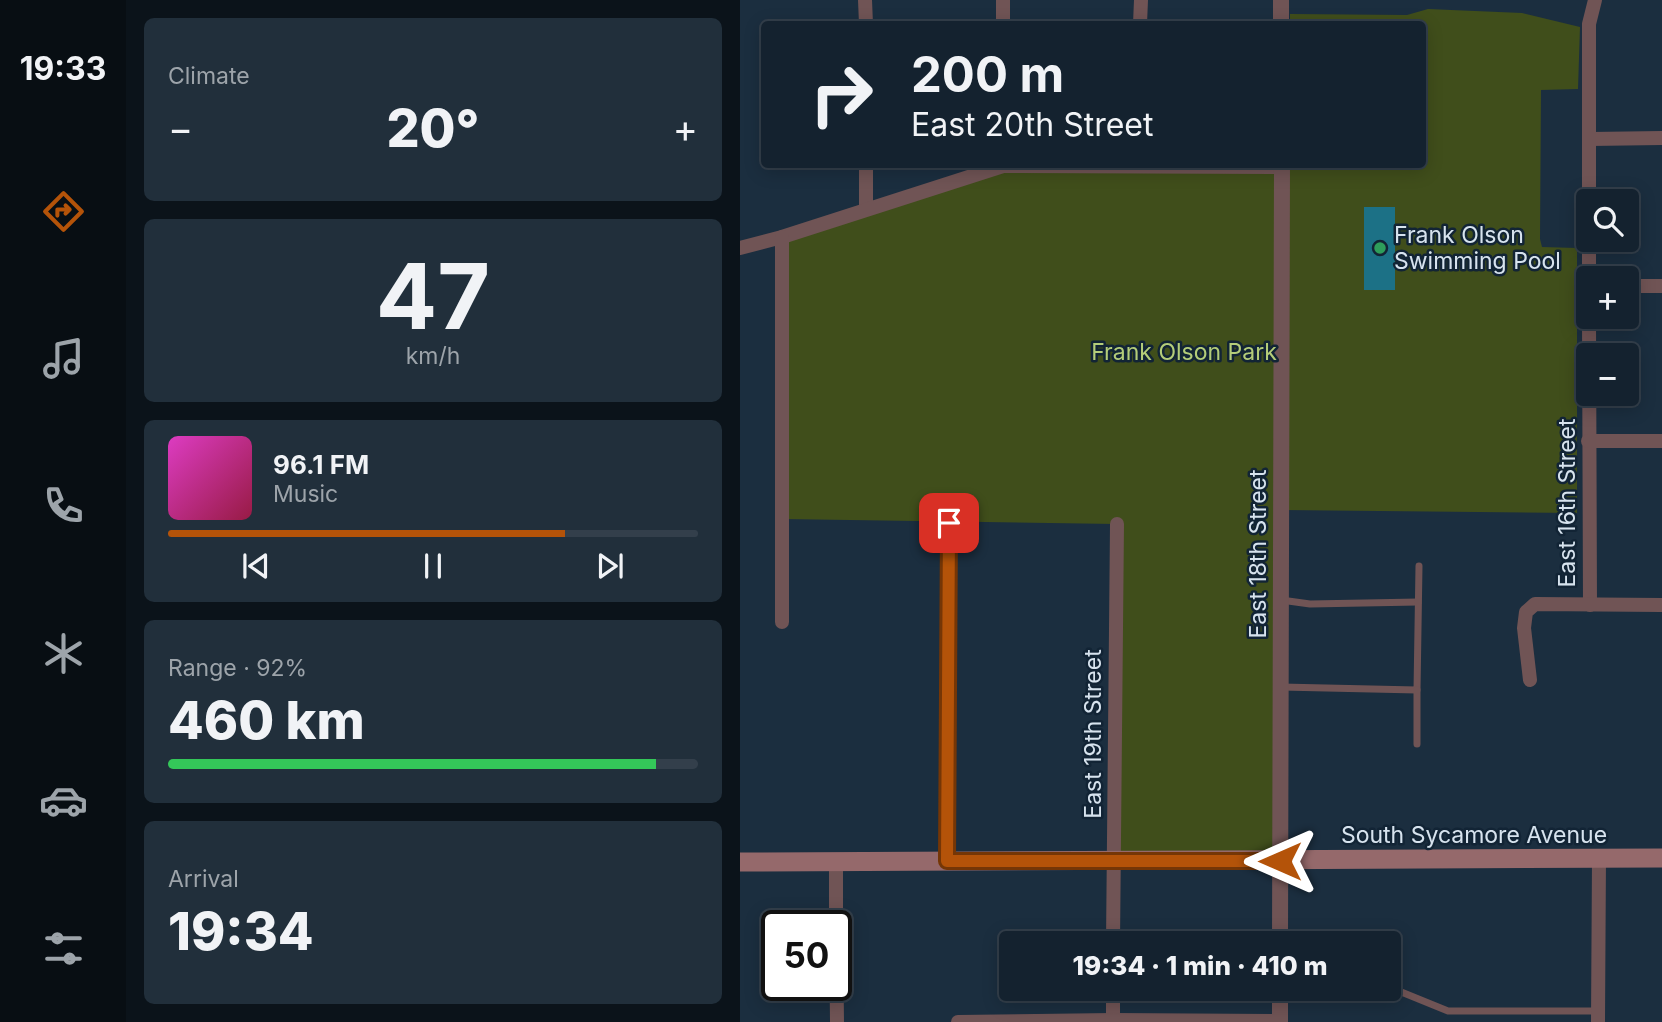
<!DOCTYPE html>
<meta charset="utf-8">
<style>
:root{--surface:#14222f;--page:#212f3b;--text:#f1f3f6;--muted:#9da4aa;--line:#333f4b;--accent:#b45309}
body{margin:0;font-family:Inter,sans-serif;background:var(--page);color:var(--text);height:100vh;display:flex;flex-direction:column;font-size:26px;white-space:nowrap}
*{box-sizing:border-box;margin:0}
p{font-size:23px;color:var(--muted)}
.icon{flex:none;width:38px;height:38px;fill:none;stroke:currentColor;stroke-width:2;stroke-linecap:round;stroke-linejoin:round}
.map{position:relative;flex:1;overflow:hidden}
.side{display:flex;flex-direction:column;gap:18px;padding:18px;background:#0b131a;width:614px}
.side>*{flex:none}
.hud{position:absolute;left:21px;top:21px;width:665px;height:147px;border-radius:7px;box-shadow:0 4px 18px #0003,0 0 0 2px var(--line);background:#14222f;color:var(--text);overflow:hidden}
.fabs{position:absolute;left:836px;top:189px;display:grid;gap:14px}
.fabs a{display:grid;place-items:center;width:63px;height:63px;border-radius:7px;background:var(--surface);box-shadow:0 4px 18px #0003,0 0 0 2px var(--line);font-size:35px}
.speed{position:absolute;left:21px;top:910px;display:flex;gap:14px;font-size:35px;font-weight:700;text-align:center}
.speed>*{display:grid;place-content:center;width:91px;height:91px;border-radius:50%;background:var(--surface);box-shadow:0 4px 18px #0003,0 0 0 2px var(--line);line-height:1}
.speed .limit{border:4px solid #111;border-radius:10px;background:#fff;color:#111}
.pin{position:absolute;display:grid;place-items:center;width:60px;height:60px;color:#fff;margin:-30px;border-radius:14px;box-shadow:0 4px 10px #0006}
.me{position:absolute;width:77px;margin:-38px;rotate:270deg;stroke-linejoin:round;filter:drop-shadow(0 0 5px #0008)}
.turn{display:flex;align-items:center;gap:24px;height:147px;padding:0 35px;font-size:32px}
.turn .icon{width:91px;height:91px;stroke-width:2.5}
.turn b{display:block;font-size:49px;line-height:60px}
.big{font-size:52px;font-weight:800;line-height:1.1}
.side .widget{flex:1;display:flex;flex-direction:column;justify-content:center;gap:10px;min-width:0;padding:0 24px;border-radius:10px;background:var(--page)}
.side .dial{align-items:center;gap:0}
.dial b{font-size:91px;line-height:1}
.song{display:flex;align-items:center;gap:21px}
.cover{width:84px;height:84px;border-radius:10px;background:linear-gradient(135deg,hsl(310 70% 55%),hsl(340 70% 35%))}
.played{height:7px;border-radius:4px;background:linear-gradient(90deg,var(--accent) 75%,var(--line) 75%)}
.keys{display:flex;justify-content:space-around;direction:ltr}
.heat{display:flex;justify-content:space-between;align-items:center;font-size:38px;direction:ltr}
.charge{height:10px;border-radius:5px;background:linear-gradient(90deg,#34c759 92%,var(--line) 0)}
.trip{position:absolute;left:259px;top:931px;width:402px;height:70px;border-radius:7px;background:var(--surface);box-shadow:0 4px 18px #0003,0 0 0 2px var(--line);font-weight:800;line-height:70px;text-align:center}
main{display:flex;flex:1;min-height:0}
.tabs{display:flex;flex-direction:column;width:126px;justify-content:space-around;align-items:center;background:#080e13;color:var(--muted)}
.tabs .icon{width:49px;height:49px}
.tabs .current{color:var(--accent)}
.tabs b{font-size:32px;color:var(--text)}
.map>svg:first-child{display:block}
.green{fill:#404e1b}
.water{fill:#1c7186}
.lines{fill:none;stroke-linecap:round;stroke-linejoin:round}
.service{stroke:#705455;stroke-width:7}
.minor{stroke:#705455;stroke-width:14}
.tertiary{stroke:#705455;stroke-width:16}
.secondary{stroke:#95696b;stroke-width:19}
.route-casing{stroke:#753606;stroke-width:18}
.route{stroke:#b45309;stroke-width:12}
.leisure-dot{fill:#2e9e5b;stroke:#122435;stroke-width:2.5}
.labels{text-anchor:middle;stroke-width:5;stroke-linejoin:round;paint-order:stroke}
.poi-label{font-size:23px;fill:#d7e3ee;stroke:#122435;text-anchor:start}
.park-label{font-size:23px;fill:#b4cd79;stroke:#122435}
.street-label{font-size:23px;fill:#d7e3ee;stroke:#122435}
</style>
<main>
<nav class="tabs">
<b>19:33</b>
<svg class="icon current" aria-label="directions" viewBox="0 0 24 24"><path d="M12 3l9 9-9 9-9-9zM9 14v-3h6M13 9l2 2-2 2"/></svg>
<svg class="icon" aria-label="music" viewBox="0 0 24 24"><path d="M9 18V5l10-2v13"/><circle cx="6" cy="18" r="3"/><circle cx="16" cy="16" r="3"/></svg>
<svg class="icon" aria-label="phone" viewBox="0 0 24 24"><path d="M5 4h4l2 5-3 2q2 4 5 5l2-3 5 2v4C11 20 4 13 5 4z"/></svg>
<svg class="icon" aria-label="climate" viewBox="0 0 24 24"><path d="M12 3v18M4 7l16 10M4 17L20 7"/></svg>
<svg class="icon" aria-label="car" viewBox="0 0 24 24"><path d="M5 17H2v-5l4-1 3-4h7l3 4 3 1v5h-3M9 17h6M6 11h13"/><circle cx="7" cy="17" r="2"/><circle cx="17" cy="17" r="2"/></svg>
<svg class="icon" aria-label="filters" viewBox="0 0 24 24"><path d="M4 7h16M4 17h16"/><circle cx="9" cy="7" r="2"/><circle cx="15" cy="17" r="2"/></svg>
</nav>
<section class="side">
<div class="widget"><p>Climate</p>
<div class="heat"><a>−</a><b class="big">20°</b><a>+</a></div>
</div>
<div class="widget dial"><b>47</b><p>km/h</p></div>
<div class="widget">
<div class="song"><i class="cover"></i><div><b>96.1 FM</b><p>Music</p></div></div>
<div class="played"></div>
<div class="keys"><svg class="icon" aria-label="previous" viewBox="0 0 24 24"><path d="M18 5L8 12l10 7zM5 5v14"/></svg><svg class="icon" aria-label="pause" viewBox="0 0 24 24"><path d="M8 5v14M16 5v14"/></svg><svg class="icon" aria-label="next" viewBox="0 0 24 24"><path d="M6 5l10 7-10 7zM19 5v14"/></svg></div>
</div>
<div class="widget"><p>Range · 92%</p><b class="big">460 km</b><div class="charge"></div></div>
<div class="widget"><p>Arrival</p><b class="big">19:34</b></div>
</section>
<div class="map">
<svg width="922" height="1022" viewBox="0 0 922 1022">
<rect width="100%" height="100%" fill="#1b2e3f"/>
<!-- green -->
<polygon class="green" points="688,9 782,13 840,27 838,89 801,90 800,239 802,247 837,248 837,513 541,510 540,861 374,860 376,524 42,519 42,237 263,166 682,164 682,24 550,24 550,14 667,15"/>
<!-- water -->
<rect class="water" x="624" y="207" width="31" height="83"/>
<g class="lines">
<!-- service -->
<g class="service">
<polyline points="541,600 570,604 678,602"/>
<polyline points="541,687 677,690 679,566"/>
<polyline points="677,690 677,744"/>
<polyline points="649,987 708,1011 858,1011"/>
</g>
<!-- minor -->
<g class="minor">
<polyline points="125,0 126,24"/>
<polyline points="263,24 263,0"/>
<polyline points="400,24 401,0"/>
<polyline points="850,139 922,138"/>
<polyline points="126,164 126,209"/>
<polyline points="849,201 849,24 855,0"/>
<polyline points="0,248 42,237 263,166 542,167"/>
<polyline points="849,278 849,240"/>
<polyline points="887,286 922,286"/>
<polyline points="849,317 850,605"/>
<polyline points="848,441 922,441"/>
<polyline points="42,622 42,237"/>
<polyline points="790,680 784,628 786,612 795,604 922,605"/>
<polyline points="96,861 96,926"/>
<polyline points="207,861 209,523"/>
<polyline points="96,928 97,1022"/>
<polyline points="373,943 377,524"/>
<polyline points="373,1020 373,989"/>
<polyline points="218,1022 373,1020 540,1021"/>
<polyline points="858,1022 859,858"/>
</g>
<!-- tertiary -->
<g class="tertiary">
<polyline points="541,0 541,24"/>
<polyline points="540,943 542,164"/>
<polyline points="540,989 540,1022"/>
</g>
<!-- secondary -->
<polyline class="secondary" points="0,862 922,858"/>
</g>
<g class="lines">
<!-- route casing -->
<g class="route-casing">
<polyline id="route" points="209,523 207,861 540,861"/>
</g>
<!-- route -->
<use href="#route" class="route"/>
</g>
<!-- markers -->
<circle class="leisure-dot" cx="640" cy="248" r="7"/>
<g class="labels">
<!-- poi labels -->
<g class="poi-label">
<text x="654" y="243">Frank Olson<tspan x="654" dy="26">Swimming Pool</tspan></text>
</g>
<!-- park labels -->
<g class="park-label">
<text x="444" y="360">Frank Olson Park</text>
</g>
<!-- street labels -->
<g class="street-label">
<text transform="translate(827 503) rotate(-90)" y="8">East 16th Street</text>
<text transform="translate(518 554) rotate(-90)" y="8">East 18th Street</text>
<text transform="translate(353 734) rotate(-90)" y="8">East 19th Street</text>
<text x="734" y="843">South Sycamore Avenue</text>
</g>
</g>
</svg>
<div class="fabs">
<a><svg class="icon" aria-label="search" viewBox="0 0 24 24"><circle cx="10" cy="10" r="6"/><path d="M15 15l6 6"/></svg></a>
<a>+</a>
<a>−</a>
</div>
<div class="speed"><div class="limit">50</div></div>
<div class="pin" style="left:209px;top:523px;background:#d93025"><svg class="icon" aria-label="arrive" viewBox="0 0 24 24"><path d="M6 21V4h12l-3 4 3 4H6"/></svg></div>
<svg class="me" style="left:540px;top:861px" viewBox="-20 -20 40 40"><path d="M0-17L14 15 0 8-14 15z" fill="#b45309" stroke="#fff" stroke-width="4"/></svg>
<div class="trip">19:34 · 1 min · 410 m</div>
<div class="hud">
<div class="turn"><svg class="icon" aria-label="right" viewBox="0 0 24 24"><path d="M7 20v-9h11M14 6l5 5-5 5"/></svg><div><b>200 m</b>East 20th Street</div></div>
</div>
</div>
</main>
